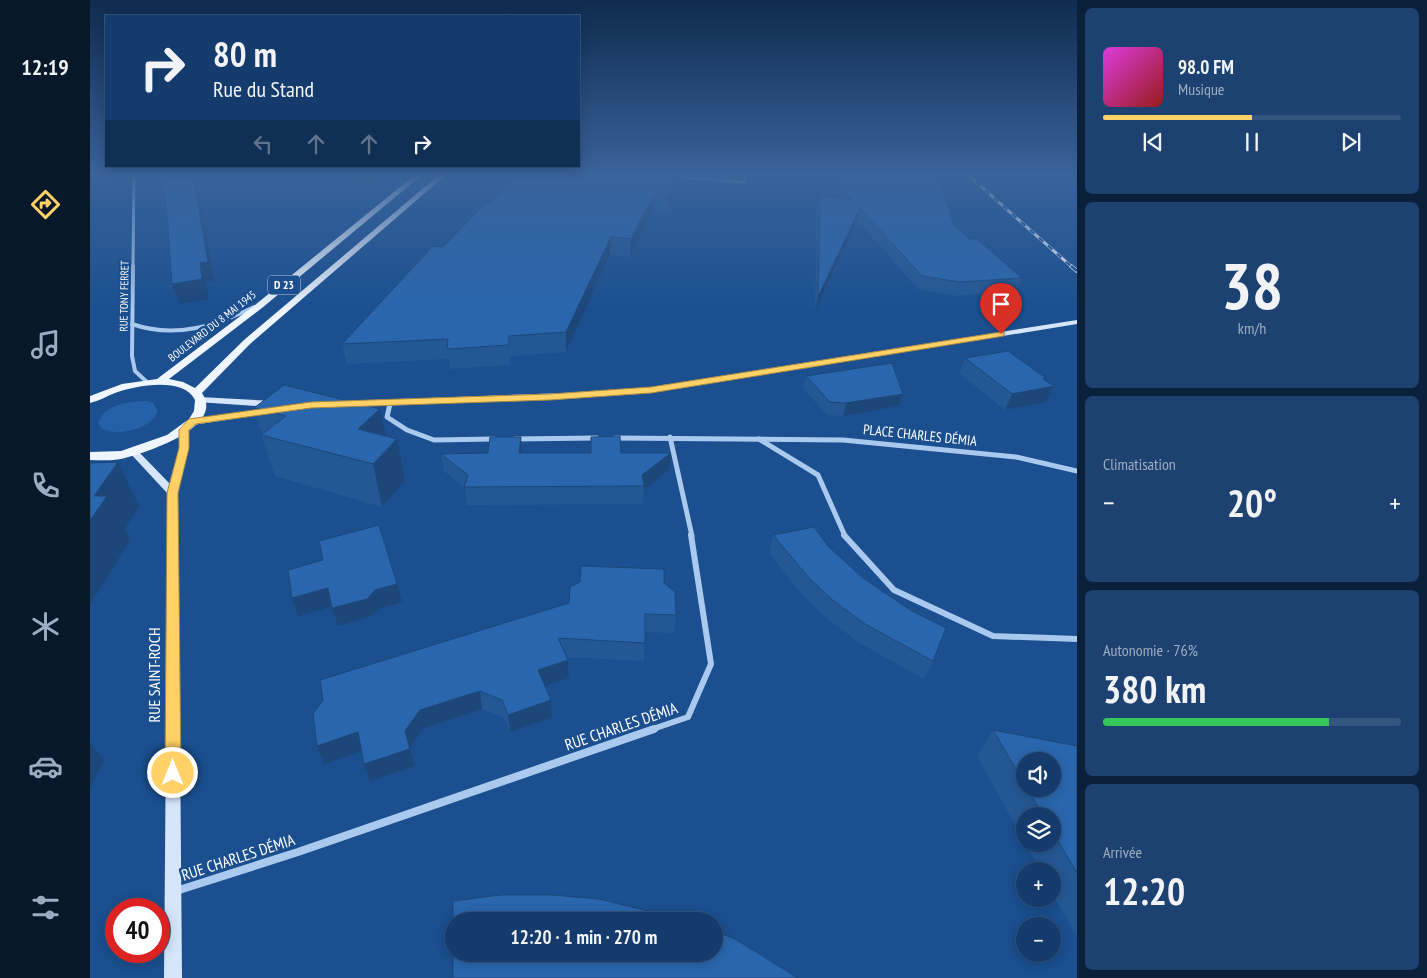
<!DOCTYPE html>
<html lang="fr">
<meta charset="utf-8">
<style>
:root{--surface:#143b6b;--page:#1d4271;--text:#f1f3f6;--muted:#9dadc1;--line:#33557e;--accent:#ffd166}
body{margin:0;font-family:"PT Sans Narrow",sans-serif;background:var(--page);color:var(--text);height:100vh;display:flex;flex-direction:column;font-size:19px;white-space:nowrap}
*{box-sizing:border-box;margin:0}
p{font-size:16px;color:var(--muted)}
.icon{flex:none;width:28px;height:28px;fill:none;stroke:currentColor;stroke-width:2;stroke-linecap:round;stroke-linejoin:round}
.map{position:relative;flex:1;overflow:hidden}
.details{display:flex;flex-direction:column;gap:8px;padding:8px;background:#0b203b;width:350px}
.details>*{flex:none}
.hud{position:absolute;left:15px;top:15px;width:475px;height:152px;border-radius:0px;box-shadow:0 2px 12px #0003,0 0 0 1px var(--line);background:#143b6b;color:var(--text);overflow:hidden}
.tools{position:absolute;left:926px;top:752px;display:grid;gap:10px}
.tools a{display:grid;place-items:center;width:45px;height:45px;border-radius:50%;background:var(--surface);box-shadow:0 2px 12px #0003,0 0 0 1px var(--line);font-size:25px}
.speed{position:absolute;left:15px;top:898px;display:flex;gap:10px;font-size:25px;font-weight:700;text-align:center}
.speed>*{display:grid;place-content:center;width:65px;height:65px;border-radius:50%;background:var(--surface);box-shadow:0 2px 12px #0003,0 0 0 1px var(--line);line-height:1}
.speed .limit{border:8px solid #d22;background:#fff;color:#111}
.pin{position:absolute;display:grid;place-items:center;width:42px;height:42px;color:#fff;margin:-51px -21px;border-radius:50% 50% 50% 0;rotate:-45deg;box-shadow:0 0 5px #0007}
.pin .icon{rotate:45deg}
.me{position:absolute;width:55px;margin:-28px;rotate:0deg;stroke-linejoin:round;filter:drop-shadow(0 0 4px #0008)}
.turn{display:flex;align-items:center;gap:18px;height:105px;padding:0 25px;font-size:22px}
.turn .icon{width:65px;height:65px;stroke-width:2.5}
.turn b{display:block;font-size:35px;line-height:42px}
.lanes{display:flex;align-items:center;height:48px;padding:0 25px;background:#0003;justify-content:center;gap:25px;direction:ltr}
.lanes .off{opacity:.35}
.big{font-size:38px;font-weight:600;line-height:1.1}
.details .widget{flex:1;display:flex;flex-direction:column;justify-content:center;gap:8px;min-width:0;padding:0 18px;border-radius:8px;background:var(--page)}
.details .dial{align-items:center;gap:0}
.dial b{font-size:65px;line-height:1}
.song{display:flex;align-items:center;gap:15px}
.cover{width:60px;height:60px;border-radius:8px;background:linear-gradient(135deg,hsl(300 70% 55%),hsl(0 70% 35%))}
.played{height:5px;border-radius:2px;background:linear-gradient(90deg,var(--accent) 50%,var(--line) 50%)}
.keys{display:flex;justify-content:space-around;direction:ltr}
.heat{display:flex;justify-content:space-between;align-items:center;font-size:28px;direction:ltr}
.charge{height:8px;border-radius:4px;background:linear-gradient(90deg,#34c759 76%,var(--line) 0)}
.trip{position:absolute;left:355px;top:912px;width:278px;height:50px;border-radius:25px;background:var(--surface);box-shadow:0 2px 12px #0003,0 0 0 1px var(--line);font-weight:600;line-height:50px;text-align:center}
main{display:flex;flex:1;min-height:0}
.dock{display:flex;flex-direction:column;width:90px;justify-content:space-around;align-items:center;background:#08182b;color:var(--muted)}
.dock .icon{width:35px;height:35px}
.dock .selected{color:var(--accent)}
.dock b{font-size:22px;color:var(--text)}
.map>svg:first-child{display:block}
.green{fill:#2461a8}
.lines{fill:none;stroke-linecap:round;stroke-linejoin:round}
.street-far4{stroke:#a9c9ee;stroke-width:3}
.street-far3{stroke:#a9c9ee;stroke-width:4}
.street-far2{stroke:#a9c9ee;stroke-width:5}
.street-far1{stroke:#a9c9ee;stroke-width:6}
.street{stroke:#a9c9ee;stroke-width:8}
.secondary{fill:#d6e6fa;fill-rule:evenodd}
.primary{fill:#f0f6ff;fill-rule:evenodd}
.rail-far1-casing{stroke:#fff;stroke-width:3}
.rail-casing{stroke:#fff;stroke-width:4}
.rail-far1{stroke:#1b4f8f;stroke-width:2;stroke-dasharray:6;stroke-linecap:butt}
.rail{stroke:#1b4f8f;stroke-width:2.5;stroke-dasharray:8;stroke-linecap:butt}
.wall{fill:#245895;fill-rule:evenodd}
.shaded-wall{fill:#1d4779}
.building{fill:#2a66ad;stroke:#1d4779}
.route{fill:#ffd166;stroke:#a68842}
.labels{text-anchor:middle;stroke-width:5;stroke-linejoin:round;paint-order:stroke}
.far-street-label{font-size:11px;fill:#fff;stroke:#1b4f8f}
.shield{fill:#1b4f8f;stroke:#bbcadd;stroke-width:1}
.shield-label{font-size:12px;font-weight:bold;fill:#fff}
.street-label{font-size:14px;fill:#fff;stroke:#1b4f8f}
.near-street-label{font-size:16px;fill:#fff;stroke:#1b4f8f}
</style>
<main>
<nav class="dock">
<b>12:19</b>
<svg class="icon selected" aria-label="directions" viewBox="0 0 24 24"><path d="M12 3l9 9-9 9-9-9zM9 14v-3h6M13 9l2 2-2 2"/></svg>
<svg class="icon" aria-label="music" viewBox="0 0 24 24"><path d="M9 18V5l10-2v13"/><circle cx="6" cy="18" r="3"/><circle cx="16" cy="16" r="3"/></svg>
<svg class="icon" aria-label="phone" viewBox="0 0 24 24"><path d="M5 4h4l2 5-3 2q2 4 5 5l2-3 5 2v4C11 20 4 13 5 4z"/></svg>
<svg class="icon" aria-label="climate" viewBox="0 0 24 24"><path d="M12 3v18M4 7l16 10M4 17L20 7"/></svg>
<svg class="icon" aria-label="car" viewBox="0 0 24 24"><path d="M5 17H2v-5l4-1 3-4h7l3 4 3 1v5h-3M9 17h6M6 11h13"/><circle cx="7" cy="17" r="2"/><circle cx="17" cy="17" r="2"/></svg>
<svg class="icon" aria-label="filters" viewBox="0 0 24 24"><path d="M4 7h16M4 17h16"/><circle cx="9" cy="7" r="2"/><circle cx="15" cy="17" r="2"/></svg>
</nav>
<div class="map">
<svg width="987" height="978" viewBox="0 0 987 978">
<rect width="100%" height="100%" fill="#1b4f8f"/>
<!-- green -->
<path class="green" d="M57 401 63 403 68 411C61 430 27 437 11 428L8 423C14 404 40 401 57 401Z"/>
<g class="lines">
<!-- street-far4 -->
<g class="street-far4">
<polyline points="0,176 35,174"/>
<polyline points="587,177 654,182 658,174"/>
<polyline points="43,267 44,174"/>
</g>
<!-- street-far3 -->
<g class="street-far3">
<polyline points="43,266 42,356 45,371 58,383"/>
<path d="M42 324C85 339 125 326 164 307"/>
</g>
<!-- street-far2 -->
<g class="street-far2">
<polyline points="300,404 297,417 317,430 344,440 404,439"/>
<polyline points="580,437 602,536"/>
<polyline points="525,438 753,440 926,457 987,471"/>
<polyline points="425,439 507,438"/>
<polyline points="669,439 728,475 755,536"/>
</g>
<!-- street-far1 -->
<g class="street-far1">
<polyline points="754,535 804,590 903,636 987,639"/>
<polyline points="560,730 598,717 621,664 601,535"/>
</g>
<!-- street -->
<polyline class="street" points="86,891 208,852 564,729"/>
<!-- secondary -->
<g class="secondary">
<polygon points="987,320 987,324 561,393 473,399 259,407 255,404 259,401 473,393 561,387"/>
<polygon points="110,397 182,401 186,404 182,407 107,402 106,400 107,398"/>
<polygon points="178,408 182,411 181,413 103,425 99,422 103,419"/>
<polygon points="94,427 99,430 99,448 88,493 92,978 74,978 78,494 39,452 44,449 47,450 80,484 89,448 89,430"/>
</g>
<!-- primary -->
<path class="primary" d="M326 174H333L172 308 79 379 93 382 105 388 154 340 350 174H357L160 344 112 393C136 428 53 454 31 459 21 461 10 460 0 460V452L31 451 77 435 99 419 104 411 105 400C93 376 45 386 25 393 17 396 9 401 0 403V396L32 384 67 379 165 305Z"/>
<!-- rail-far1 casing -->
<g class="rail-far1-casing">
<polyline id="rail-far1" points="877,174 982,267"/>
</g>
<!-- rail casing -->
<g class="rail-casing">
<polyline id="rail" points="981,266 987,271"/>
</g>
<!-- rail-far1 -->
<use href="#rail-far1" class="rail-far1"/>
<!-- rail -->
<use href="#rail" class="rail"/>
</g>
<!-- wall -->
<g class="wall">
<polygon points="256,174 296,174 297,179 263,183"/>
<polygon points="428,174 595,174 592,174 591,181 577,211 563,210 540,257 520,255 476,352 420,356 421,365 360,369 359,359 257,364 252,344 353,247 402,203"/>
<polygon points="741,174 811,174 879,239 932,278 926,291 865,296 828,289 767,220 725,311 727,208 730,197 751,199"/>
<polygon points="968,174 987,174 987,186 977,178 968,178"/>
<polygon points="875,358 955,380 956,402 915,410 869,373"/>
<polygon points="716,376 813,394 809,406 753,416 737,415 713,388"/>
<polygon points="164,408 307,439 315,481 292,507 185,476 171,435 172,434"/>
<polygon points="501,437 531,453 579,470 554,490 553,504 377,505 375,488 354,471 351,454 500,453"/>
<polygon points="683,535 843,661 834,679 768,642 734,616 714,597 679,553"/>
<polygon points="574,583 586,615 584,633 555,632 554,661 477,657 478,660 479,678 455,686 461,700 462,718 420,732 414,718 392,709 334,728 320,748 325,766 280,781 274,764 271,750 234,764 227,746"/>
<path d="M903 730 987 746V937L962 893V871H951L935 844H962V816H935V843L887 756ZM935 761 962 789H935Z"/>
</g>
<!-- shaded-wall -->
<g class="shaded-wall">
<polygon points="0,174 6,174 8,179 0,215"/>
<polygon points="103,174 105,174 124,281 116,282 119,299 90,304 82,284 110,263"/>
<polygon points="261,174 296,174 297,179 263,183"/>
<polygon points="589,174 592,174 591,181 577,211 578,195"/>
<polygon points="564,194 563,210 540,257 541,239"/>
<polygon points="770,208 767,220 725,311 728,297"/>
<polygon points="521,237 520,255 476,352 476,332"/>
<polygon points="956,378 951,389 964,386 956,402 915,410 922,394"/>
<polygon points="813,394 809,406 753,416 756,403"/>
<polygon points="290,409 299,448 307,439 315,481 292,507 283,464 268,429"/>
<polygon points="431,437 432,454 429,453"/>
<polygon points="581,453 579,470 554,490 554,486 552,475"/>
<polygon points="28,462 49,506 35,529 40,540 0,605 0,521 4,496"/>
<polygon points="307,584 312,602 290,608 282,616 248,626 242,608 285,590"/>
<polygon points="238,588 244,606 208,616 202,598"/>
<polygon points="478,660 479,678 449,688 448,670"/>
<polygon points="390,691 392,709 334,728 320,748 325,766 280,781 274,764 315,731 330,710"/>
<polygon points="461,700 462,718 420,732 418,715"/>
<polygon points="268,732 274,750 234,764 227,746"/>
<polygon points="0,742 14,760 0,789"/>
</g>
<!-- building -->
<g class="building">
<polygon points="74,174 103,174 118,262 110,263 112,279 82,284"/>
<polygon points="428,174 589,174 578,195 564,194 541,239 521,237 476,332 419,336 419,345 357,349 358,339 252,344 343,246 353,247 396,203 402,203"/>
<polygon points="748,174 811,174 849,179 864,225 879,239 887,239 932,278 870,282 832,276 770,208 728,297 730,197 762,199 757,194"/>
<polygon points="918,351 956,378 953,379 964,386 922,394 875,358"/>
<polygon points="802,363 813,394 756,403 740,402 716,376"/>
<polygon points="194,385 290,409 268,429 307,439 283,464 171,435 196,416 164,408"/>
<polygon points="530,436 531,453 581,453 552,475 554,486 374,487 378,475 351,454 398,453 400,437 431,437 429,453 501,453 501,437"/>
<polygon points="28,462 4,496 17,496 0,521 0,463"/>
<polygon points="289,525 307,584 285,590 277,599 242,608 238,588 202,598 198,570 233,560 229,541"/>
<polygon points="724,527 738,546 773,578 822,611 856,628 843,661 775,624 740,598 719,578 683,535"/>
<polygon points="491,566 574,569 574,583 585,592 586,615 555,614 555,643 468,638 478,660 448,670 461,700 418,715 412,700 390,691 330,710 315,731 320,749 274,764 268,732 227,746 223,714 233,700 230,680 479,603 480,587 490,582"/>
<polygon points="903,730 987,746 987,873 962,831 962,816 954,816 937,789 962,789 962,761 935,761 935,785"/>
<polygon points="410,895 462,895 509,899 598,921 364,921 364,954 624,954 624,931 645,939 708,978 363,978 363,901"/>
</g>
<!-- sky -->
<linearGradient id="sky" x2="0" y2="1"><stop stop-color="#0f2b4f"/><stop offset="0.56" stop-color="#39639b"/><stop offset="1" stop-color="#39639b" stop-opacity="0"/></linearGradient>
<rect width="987" height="311" fill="url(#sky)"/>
<!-- route -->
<polygon class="route" points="911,332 914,332 914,336 561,393 460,400 221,408 106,424 99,430 99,448 88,493 91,773 89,779 83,781 77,779 75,773 77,493 89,448 89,430 99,419 221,402 460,394 561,387"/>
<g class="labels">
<!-- far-street labels -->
<g class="far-street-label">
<text transform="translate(34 296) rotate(-89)" y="4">RUE TONY FERRET</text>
<text transform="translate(122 326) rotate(-38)" y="4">BOULEVARD DU 8 MAI 1945</text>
</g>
<!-- shield labels -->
<rect class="shield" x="178" y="275.5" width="32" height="19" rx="4"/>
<g class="shield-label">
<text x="194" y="289">D 23</text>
</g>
<!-- street labels -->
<g class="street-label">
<text transform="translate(830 435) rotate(6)" y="5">PLACE CHARLES DÉMIA</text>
</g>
<!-- near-street labels -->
<g class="near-street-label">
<text transform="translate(64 675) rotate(-90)" y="6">RUE SAINT-ROCH</text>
<text transform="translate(531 726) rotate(-19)" y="6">RUE CHARLES DÉMIA</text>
<text transform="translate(148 857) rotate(-18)" y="6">RUE CHARLES DÉMIA</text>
</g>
</g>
</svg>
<div class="tools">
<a><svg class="icon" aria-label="sound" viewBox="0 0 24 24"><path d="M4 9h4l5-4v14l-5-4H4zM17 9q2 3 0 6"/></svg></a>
<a><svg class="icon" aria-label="layers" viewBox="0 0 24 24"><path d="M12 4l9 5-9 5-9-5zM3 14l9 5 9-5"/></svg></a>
<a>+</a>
<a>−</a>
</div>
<div class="speed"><div class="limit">40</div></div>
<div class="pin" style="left:911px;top:334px;background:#d93025"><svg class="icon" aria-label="arrive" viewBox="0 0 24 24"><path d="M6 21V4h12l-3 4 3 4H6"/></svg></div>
<svg class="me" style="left:83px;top:773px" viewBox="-20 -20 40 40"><circle r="17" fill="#ffd166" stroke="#fff" stroke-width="3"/><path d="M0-11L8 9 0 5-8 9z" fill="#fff"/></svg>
<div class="trip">12:20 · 1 min · 270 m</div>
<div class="hud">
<div class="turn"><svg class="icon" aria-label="right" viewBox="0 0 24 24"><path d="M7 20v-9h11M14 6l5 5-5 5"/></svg><div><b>80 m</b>Rue du Stand</div></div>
<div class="lanes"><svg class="icon off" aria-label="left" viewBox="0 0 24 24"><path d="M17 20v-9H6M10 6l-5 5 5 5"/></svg><svg class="icon off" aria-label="ahead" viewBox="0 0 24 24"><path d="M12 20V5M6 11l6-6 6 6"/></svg><svg class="icon off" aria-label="ahead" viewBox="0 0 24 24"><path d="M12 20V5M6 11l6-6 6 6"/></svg><svg class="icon" aria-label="right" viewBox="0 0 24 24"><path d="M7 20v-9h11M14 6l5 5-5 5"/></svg></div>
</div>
</div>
<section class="details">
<div class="widget">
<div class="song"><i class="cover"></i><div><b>98.0 FM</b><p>Musique</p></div></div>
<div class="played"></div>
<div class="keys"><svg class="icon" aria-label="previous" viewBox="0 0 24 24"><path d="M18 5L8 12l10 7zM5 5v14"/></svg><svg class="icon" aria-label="pause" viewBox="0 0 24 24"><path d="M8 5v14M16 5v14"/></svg><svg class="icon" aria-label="next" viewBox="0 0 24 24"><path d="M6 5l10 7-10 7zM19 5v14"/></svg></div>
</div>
<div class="widget dial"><b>38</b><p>km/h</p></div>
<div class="widget"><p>Climatisation</p>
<div class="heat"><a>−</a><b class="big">20°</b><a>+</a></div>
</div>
<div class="widget"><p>Autonomie · 76%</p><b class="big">380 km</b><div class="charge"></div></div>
<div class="widget"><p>Arrivée</p><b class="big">12:20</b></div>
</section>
</main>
